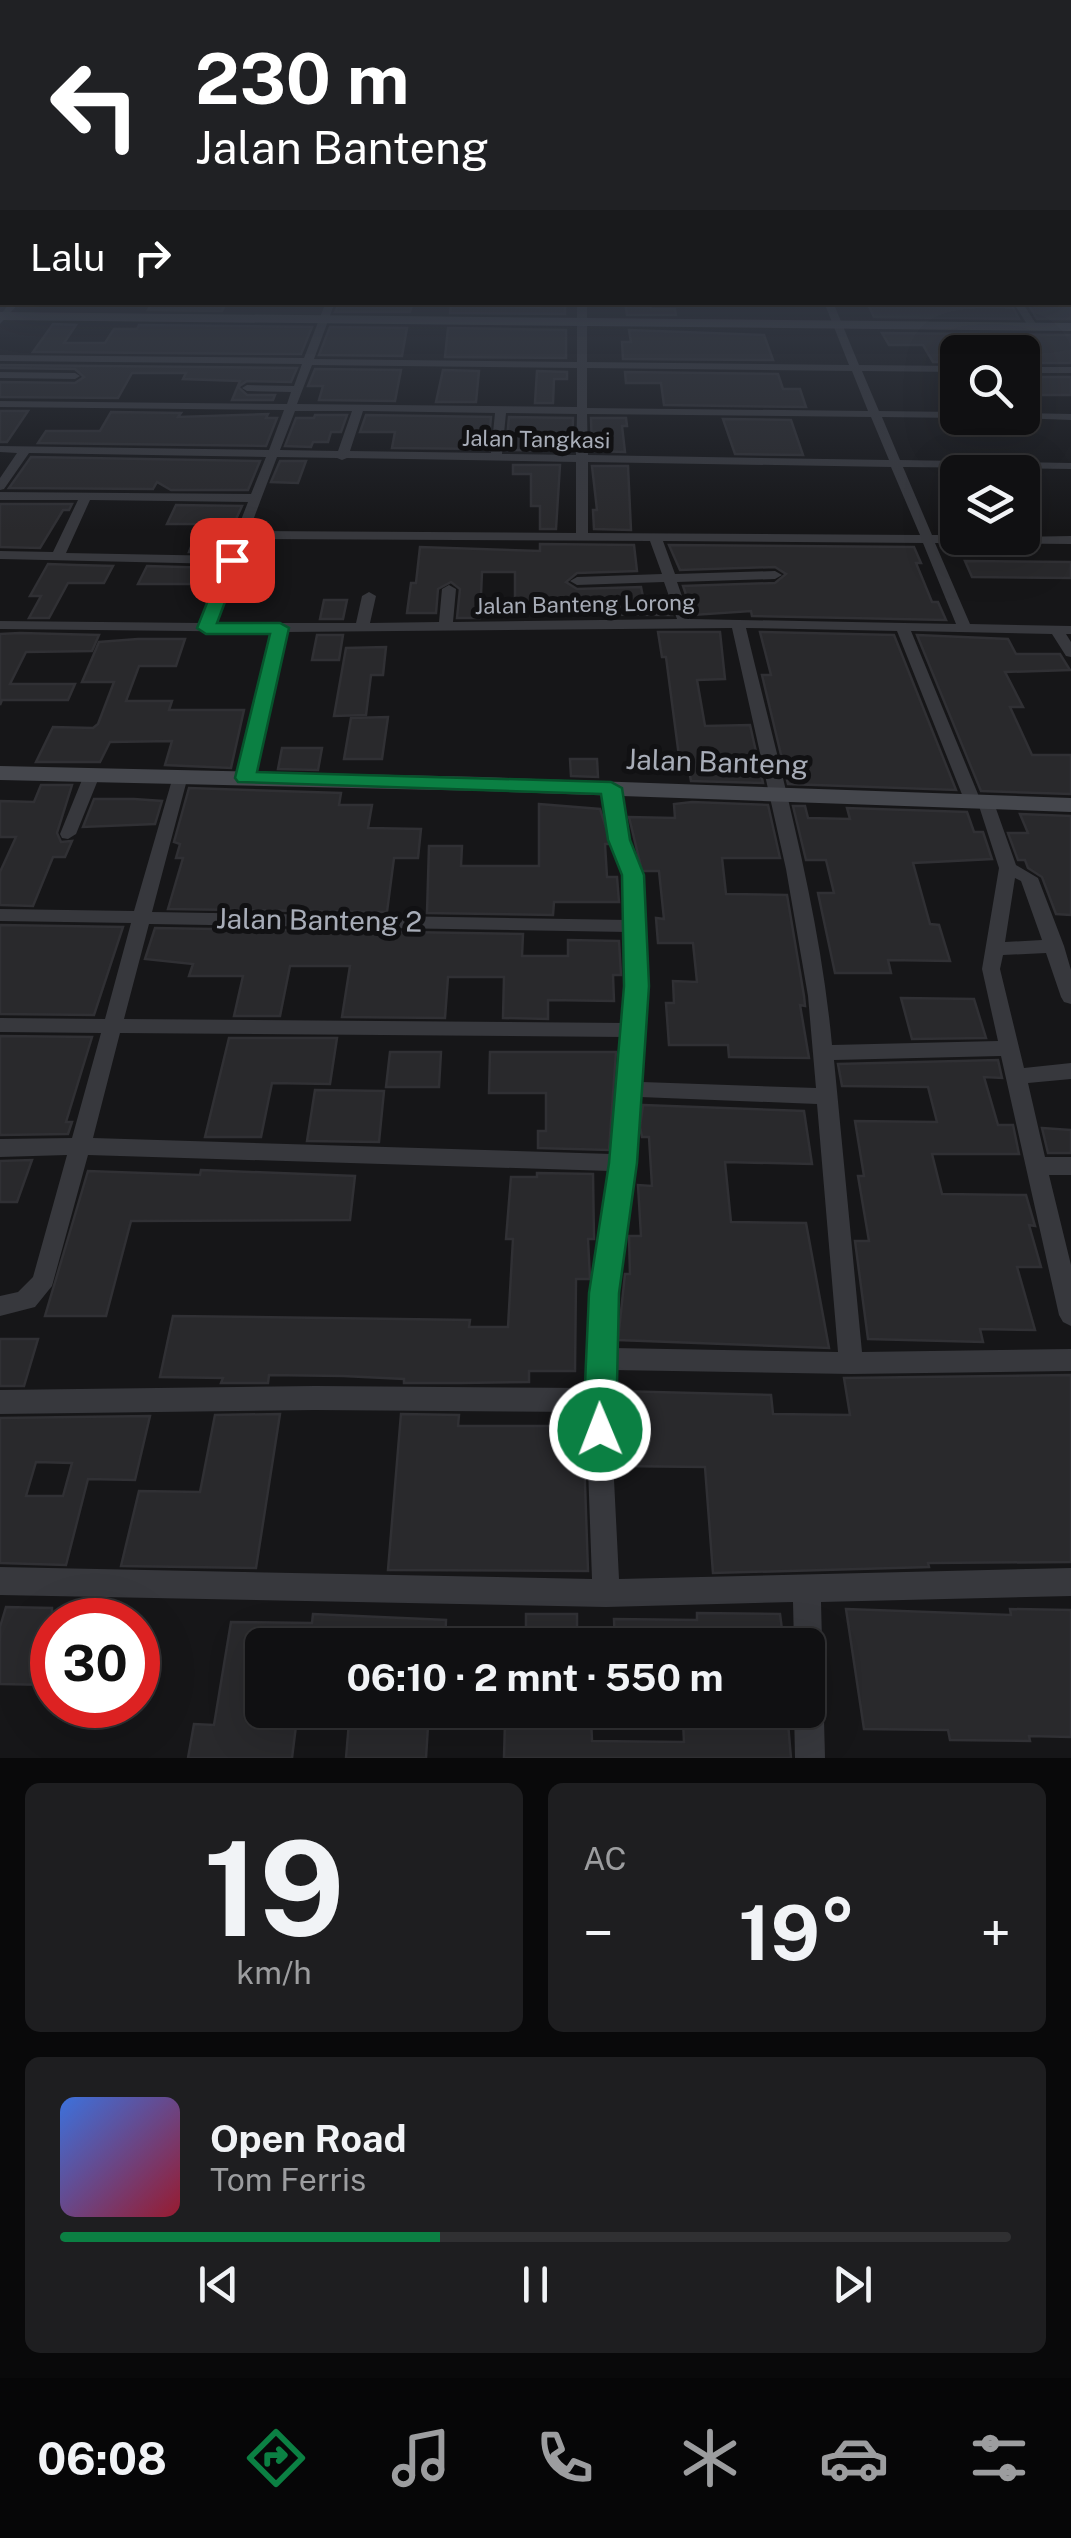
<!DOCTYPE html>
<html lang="id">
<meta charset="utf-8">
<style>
:root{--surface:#101012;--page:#1e1e20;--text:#f1f3f6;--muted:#9c9d9f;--line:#303032;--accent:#0b8043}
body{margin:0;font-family:"Public Sans",sans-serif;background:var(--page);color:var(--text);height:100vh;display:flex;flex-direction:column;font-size:38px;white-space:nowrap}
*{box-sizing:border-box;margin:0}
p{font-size:32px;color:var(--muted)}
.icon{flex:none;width:55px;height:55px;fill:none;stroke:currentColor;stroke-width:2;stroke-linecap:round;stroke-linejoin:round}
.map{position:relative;height:1758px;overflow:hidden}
.sheet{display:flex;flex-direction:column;gap:25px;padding:25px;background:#09090a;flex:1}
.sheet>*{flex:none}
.banner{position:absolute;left:0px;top:0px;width:1072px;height:305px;box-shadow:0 10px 40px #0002,0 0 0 2px var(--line);background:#202124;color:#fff;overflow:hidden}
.buttons{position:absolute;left:940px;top:335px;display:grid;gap:20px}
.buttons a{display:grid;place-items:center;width:100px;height:100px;border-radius:15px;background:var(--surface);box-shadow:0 10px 40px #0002,0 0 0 2px var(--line);font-size:50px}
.speed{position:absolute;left:30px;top:1598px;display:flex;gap:20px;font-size:50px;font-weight:700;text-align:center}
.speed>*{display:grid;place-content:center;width:130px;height:130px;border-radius:50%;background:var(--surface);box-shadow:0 10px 40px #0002,0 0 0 2px var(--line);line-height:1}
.speed .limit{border:15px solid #d22;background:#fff;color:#111}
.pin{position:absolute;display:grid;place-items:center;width:85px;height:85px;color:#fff;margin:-42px;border-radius:20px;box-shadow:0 5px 15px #0006}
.me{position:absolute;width:110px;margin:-55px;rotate:359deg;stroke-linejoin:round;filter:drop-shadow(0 0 8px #0008)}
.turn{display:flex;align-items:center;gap:35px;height:210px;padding:0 30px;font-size:45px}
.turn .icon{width:130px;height:130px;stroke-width:2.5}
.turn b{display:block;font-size:70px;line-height:85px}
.then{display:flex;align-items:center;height:95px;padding:0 30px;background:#0003;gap:20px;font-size:38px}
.big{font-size:75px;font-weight:700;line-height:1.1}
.sheet .tile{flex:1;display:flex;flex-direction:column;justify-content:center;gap:15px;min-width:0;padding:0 35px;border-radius:15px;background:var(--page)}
.sheet .dial{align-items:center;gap:0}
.dial b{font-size:130px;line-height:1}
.song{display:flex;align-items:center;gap:30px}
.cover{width:120px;height:120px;border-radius:15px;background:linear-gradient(135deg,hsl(220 70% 55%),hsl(350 70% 35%))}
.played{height:10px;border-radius:5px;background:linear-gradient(90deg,var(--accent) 40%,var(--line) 40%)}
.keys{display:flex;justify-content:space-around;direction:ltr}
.heat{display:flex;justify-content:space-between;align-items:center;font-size:55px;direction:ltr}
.sheet .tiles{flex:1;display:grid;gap:25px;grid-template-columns:1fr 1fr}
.tile:last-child{grid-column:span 2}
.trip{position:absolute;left:245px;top:1628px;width:580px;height:100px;border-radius:15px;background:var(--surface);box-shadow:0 10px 40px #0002,0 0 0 2px var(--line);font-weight:700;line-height:100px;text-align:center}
.tabs{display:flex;height:160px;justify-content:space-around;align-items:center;background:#060607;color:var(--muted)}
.tabs .icon{width:70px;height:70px}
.tabs .on{color:var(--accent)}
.tabs b{font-size:45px;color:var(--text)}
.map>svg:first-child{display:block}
.building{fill:#29292c;stroke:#303034;stroke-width:2.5;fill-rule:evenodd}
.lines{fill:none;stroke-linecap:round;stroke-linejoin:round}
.street{fill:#37383d;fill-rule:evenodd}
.secondary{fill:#45474d;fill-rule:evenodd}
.route{fill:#0b8043;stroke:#07532c;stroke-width:2.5}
.labels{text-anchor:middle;stroke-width:10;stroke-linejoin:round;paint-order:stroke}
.far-street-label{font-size:22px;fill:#a8adb8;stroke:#111113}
.street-label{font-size:28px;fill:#a8adb8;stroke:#111113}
</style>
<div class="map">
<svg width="1071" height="1758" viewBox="0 0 1071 1758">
<rect width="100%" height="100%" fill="#161618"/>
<!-- building -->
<g class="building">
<polygon points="153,302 177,303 226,303 222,311 148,310"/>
<polygon points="358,302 411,302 412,305 410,312 335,312 338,306 357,306"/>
<polygon points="540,302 565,302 565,314 450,313 451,305 540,307"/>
<polygon points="625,302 650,302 651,309 675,309 676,315 627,315"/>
<polygon points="930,302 1010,302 1019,319 874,317 868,304"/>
<polygon points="1027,302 1071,302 1071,319 1037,319"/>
<polygon points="53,324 76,325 64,343 105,343 114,329 137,329 139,325 312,327 301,354 33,352"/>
<polygon points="330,327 407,328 402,356 319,355"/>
<polygon points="448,328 566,330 566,358 445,357"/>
<polygon points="629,330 764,335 773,360 623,359 622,342 631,342"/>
<polygon points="882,333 1071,335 1071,363 1022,363 1022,352 958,352 958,362 933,362 923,345 889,345"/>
<polygon points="0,365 297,368 291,382 247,381 238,387 247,395 275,395 273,400 232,400 240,381 183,379 186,373 132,373 118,398 0,397 0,382 75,383 84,377 75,369 0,368"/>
<polygon points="315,369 401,370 395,401 319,400 323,386 308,386"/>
<polygon points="443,370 479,371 476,402 436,402"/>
<polygon points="537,371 567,372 567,379 554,379 553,403 535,403"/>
<polygon points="625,372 778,374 783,389 800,389 806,407 664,405 661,383 626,383"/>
<rect x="1022" y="377" width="49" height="18"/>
<polygon points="0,411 28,411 7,442 0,442"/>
<polygon points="111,412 181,413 178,417 268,414 266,418 277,418 266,446 38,443 46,431 100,431"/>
<polygon points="315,415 347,415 341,432 331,432 328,442 313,442 311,447 285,446 296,418 314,418"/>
<polygon points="366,415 491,417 488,449 392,448 395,432 360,432"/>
<polygon points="509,417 573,418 572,451 506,450"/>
<polygon points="591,418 626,418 627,426 622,426 625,452 592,451"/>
<polygon points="723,419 791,420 803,455 735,454"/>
<polygon points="31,457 260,461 248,490 171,490 157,482 153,489 9,488"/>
<polygon points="280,461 306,461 298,483 271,482"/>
<polygon points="513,465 560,465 556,529 540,529 540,506 531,506 531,474 513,474"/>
<polygon points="592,466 628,466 631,530 594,529 593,510 597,510"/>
<polygon points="0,504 72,504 69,510 63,510 40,548 0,547"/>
<polygon points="176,505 242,506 221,552 189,552 200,524 167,524"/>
<polygon points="540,544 634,545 637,571 577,573 566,582 577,589 641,587 644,602 667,601 672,615 515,614 515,572 482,572 480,618 457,618 460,589 451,582 438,589 436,613 407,613 411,583 416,583 420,547 540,551"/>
<polygon points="669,545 914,547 921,563 916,563 932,602 938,602 946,620 752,616 751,611 693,615 683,586 775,583 786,574 775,567 680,570"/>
<polygon points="965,561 1071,562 1071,578 972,577"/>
<polygon points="48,564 76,565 113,566 104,583 68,583 49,618 29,618 41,596 30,596"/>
<polygon points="147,566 215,568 208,584 138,584"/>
<polygon points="324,600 347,600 343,619 320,619"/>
<polygon points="658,632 720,632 725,679 697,680 705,726 750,725 763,783 691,781 688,764 680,764 666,657 662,657"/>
<polygon points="760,632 894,635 956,790 788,784 762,675 771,675"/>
<polygon points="0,634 20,633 99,635 92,651 26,652 10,684 75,684 68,700 2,700 0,705"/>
<polygon points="317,635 343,635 339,660 312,660"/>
<polygon points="917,635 1008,639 1016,654 1060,654 1070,670 1005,672 1023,707 1010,707 1032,755 1071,755 1071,794 981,791"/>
<polygon points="138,639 185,639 176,666 139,666 126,701 172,701 169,710 244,710 231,768 165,765 172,741 110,742 100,762 36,762 53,727 93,728 98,724 114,682 82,682 99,642"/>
<polygon points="386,647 383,675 371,675 366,715 334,716 346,648"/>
<polygon points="388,717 382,759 344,759 351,718"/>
<polygon points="282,748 322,748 318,770 278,769"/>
<polygon points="570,759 597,759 598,777 571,776"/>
<polygon points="41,785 72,785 57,833 61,842 72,841 65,857 53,857 33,906 0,905 0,872 16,837 0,837 0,801 34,802"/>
<polygon points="189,788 341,793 339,805 372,805 368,828 421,829 418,858 394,858 387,912 168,909 183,858 176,858 180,844 174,842"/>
<polygon points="94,799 134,799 162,801 155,824 83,827"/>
<polygon points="692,802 768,805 780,858 722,858 726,894 787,895 804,996 805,1006 800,1005 809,1058 729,1057 728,1045 669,1045 666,1003 674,1003 673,981 697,982 693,943 658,943 656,918 664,919 659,871 642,871 629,817 675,818 674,804"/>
<polygon points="539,804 600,809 611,844 605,844 607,877 617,877 619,902 554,902 553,915 427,913 429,846 462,846 461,866 539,866"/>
<polygon points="793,806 805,806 808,818 850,819 847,808 967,812 974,832 983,832 992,859 913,863 930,924 939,925 950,961 888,960 891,973 835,973 818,893 834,893 826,860 806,860"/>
<polygon points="1020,814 1071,816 1071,915 1056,914 1042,877 1028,868 1025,860 1018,860 1008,833 1028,833"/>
<polygon points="0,925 123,927 94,1015 0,1014"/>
<polygon points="155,928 523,934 522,956 568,956 568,940 619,941 621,975 613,975 614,1001 548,1000 548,1019 503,1018 504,977 448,977 445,1018 342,1017 350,966 290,966 280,1016 234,1016 243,976 189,976 193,964 145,959"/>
<polygon points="901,998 974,999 986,1038 912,1039"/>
<polygon points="0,1036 92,1037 66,1122 72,1122 68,1134 0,1135"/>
<polygon points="229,1038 337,1038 330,1084 272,1083 261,1137 205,1137"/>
<polygon points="390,1052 441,1052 439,1087 386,1087"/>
<polygon points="490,1052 616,1052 609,1150 538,1148 538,1131 546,1131 546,1093 489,1093"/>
<polygon points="998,1060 1002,1078 984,1077 998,1125 1013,1125 1019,1154 932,1154 942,1194 1026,1195 1035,1226 1029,1225 1041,1267 1017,1267 1035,1330 980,1329 983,1342 868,1339 855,1241 869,1241 858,1176 864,1176 855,1121 937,1122 928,1087 842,1086 838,1064"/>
<polygon points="315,1090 384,1091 379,1142 307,1141"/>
<polygon points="643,1105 804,1111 812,1164 725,1162 731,1222 806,1223 829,1348 618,1340 625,1274 630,1274 629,1236 641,1236 638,1185 652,1186 649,1137 642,1137 640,1127"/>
<polygon points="1042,1128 1071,1130 1071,1153 1048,1153"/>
<polygon points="32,1160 17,1202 0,1202 0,1161"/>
<polygon points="201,1170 355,1176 350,1220 131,1221 106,1316 45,1316 88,1171 200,1175"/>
<polygon points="537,1173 593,1174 594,1239 588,1239 590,1279 576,1279 575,1371 529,1371 529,1382 461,1383 404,1383 404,1379 343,1376 269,1375 268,1383 221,1383 223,1378 160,1377 173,1316 470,1320 469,1327 508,1327 513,1239 506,1239 511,1177 537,1177"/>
<polygon points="0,1339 38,1339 24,1386 0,1386"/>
<polygon points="1071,1375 1071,1562 928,1563 929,1567 713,1573 705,1467 618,1466 616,1391 771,1395 773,1414 850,1415 844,1378"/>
<polygon points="280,1414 256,1568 121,1566 139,1491 200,1492 215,1415"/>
<polygon points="401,1414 459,1415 458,1426 583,1426 588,1571 388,1570"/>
<path d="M150 1416 135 1480 88 1479 66 1565 0 1563V1418ZM36 1462 72 1463 63 1496H26Z"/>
<polygon points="6,1607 52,1608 52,1685 0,1684 0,1627"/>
<polygon points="846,1609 1011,1615 1010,1609 1071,1610 1071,1737 1029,1736 1030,1741 950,1740 948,1730 864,1729"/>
<polygon points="697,1613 780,1614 784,1645 615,1645 614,1619 697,1620"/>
<polygon points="313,1614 446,1620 445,1645 262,1645 262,1710 298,1710 292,1758 188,1758 194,1724 214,1725 231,1622 312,1623"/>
<rect x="526" y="1614" width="51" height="31"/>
<polygon points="350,1710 429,1710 426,1758 346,1758"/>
<polygon points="558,1717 591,1718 592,1741 684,1742 683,1721 788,1723 791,1758 504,1758 505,1722 558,1723"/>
</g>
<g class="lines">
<!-- street -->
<g class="street">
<polygon points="1070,287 1071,288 1071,294 1070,293"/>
<polygon points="11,302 20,302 0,324 0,315"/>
<path d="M326 302H335L314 359 577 362V302H587V362L849 365 824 302H833L859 365 958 366V372L862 371 879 411 958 412V418H961H958L882 417 900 460 1071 463V469L903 467 932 535H958V538L1071 536V544L935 543 970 624 1071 626V634H1066L1071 642V657L1066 656 1052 634 911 631 980 799 986 798 994 803 1016 865 1038 878 1064 946 1071 970V1004L1064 1002 1061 997 1046 953 1003 955 1000 969 1024 1068 1071 1063V1079L1028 1083 1045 1157H1071V1175H1049L1071 1265V1326L1063 1322 1059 1315 1001 1056 834 1060 862 1352 1071 1349V1371L851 1374 612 1370 610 1400 619 1579 1071 1568V1596L821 1602 825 1758H795L794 1710H808V1645H794L793 1602 606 1607 0 1595V1567L592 1579 586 1412 315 1410 0 1414V1390L315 1386 586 1388 592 1305 610 1171 88 1155 52 1286 35 1307 0 1316V1296L18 1292 33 1277 67 1155 0 1157V1139L72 1138 101 1033 0 1032V1018L105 1019 131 923 0 921V909L134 911 174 773H186L188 776 152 912 628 920 624 889 603 788 611 783 617 785 638 872 646 923 647 978 642 1082 816 1088 808 996 786 869 732 628 286 632 253 777 245 782 237 777 272 632 0 629V621L201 623 224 564 0 559V551L53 552 78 500H0V492L251 494 266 457 29 453 4 489 0 490V478L17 453 0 452V446L269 450 284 410 0 407V401L287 404 291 392 247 391 242 388 247 385 294 386 302 364 0 361V355L304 358ZM312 365 577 368V407L297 404ZM587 368 852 371 868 411 587 408ZM295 411H352L338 451 280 450ZM363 411 495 413 491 453 350 451ZM506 413 577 414 576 455 502 454ZM587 414 871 417 889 460 588 455ZM277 457 337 458 342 460 347 458 576 462V533L249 531ZM588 462 891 467 920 535 588 533ZM90 500 248 502 227 556 66 553ZM247 539 650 541 662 574 577 577 570 581 577 585 664 582 677 619 453 622 456 589 449 585 442 589 439 622 370 623 376 596 369 592 362 596 356 623H215ZM663 541 923 543 956 624 690 619 677 582 775 579 782 575 775 571 675 574ZM746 628 897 631 965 802 967 806H979L999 868 982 969 998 1041 832 1045C819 904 779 766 746 628ZM1015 878 1021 881 1042 940 1005 942ZM149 924 628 932 626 1023 124 1019ZM120 1033 625 1037 612 1154 93 1138ZM640 1097 817 1104 838 1352 613 1348Z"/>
<polygon points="1013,302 1022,302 1038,327 1036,329 1030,329"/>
<rect x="1022" y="367" width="49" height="6"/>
<polygon points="0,372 75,373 80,376 75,379 0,378"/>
<polygon points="1022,413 1071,414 1071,420 1018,418 1022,418"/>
<polygon points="92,770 100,775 76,834 68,839 62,838 60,834 84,775"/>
</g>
<!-- secondary -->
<g class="secondary">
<polygon points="0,312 1071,323 1071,331 0,320"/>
<polygon points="0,766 483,777 1071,798 1071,812 483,791 0,780"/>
</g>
</g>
<!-- sky -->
<linearGradient id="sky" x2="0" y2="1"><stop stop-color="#0c0c0d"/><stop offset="0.54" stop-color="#363c48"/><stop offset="1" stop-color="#363c48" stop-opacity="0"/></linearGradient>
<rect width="1071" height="531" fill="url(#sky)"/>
<!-- route -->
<polygon class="route" points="232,555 241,560 217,623 280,623 289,628 257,772 611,782 622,788 630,840 644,875 649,986 637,1163 619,1293 616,1430 611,1441 600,1446 588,1441 583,1430 589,1293 609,1163 624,986 622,875 608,840 601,794 238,782 235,778 270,634 206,634 197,628 224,560"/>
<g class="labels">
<!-- far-street labels -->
<g class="far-street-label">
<text transform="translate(536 439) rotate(1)" y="8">Jalan Tangkasi</text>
<text transform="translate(585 604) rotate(-1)" y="8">Jalan Banteng Lorong</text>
</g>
<!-- street labels -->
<g class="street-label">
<text transform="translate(717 762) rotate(2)" y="10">Jalan Banteng</text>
<text transform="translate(319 920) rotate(1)" y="10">Jalan Banteng 2</text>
</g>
</g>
</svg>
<div class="buttons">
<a><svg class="icon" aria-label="search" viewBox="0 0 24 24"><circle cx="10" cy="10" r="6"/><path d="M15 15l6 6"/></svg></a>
<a><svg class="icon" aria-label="layers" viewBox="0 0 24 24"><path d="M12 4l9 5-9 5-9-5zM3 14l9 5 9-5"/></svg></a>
</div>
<div class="speed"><div class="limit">30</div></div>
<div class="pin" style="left:232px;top:560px;background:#d93025"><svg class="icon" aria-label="arrive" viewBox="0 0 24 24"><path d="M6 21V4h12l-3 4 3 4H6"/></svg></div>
<svg class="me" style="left:600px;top:1430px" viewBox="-20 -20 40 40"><circle r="17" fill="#0b8043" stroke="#fff" stroke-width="3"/><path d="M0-11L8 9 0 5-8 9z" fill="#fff"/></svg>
<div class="trip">06:10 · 2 mnt · 550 m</div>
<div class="banner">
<div class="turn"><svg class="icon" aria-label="left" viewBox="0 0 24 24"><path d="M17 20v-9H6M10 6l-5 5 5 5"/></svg><div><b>230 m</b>Jalan Banteng</div></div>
<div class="then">Lalu<svg class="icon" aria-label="right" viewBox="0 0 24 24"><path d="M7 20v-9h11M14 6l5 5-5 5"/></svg></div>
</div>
</div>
<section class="sheet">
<div class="tiles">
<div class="tile dial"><b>19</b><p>km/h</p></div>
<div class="tile"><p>AC</p>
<div class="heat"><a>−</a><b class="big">19°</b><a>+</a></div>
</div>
<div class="tile">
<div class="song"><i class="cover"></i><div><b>Open Road</b><p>Tom Ferris</p></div></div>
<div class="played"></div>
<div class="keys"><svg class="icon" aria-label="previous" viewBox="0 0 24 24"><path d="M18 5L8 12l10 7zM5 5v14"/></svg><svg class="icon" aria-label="pause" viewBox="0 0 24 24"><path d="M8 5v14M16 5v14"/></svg><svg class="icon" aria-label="next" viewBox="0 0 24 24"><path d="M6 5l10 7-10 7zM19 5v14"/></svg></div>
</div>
</div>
</section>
<nav class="tabs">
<b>06:08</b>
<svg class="icon on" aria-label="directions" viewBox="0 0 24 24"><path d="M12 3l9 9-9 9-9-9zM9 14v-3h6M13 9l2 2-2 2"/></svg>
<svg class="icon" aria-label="music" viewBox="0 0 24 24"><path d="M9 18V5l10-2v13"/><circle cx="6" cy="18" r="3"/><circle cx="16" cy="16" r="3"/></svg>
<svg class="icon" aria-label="phone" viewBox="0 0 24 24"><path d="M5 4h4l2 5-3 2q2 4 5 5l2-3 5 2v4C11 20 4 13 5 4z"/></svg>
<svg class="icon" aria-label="climate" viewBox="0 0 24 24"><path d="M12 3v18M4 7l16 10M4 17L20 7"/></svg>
<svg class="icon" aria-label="car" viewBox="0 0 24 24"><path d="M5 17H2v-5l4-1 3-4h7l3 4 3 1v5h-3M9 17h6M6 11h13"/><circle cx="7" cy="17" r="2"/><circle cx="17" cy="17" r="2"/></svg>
<svg class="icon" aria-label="filters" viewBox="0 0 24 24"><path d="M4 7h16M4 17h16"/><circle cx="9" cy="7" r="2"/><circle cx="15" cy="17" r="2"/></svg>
</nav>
